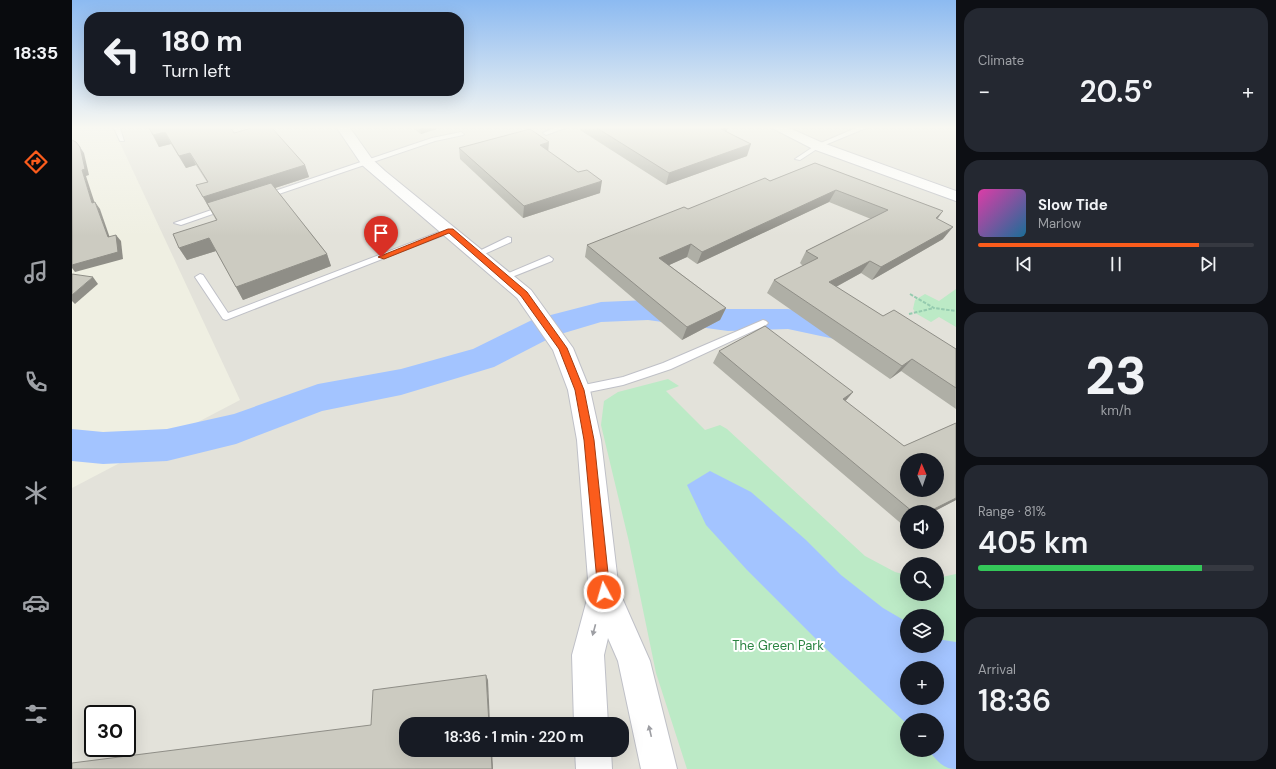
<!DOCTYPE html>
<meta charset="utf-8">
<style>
:root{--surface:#171b24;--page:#242831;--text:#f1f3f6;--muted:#9ea1a6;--line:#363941;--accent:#fb5c1c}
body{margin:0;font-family:"DM Sans",sans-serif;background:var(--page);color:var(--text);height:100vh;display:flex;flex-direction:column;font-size:15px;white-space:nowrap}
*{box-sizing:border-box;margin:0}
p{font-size:13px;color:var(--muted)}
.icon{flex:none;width:22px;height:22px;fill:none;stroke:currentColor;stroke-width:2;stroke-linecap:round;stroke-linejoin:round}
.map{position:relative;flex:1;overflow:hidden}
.details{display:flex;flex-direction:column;gap:8px;padding:8px;background:#0d0f14;width:320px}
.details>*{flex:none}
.top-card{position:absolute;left:12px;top:12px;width:380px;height:84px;border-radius:16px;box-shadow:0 4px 16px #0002;background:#171b24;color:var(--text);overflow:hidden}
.needle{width:26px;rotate:358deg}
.controls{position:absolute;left:828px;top:453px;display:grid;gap:8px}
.controls a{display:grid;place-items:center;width:44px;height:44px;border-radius:50%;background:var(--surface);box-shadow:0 4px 16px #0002;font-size:20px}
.speed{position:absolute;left:12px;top:705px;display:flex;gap:8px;font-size:20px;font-weight:700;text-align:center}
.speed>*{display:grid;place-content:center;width:52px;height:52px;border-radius:50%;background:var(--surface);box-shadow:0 4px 16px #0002;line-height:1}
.speed .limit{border:2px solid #111;border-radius:6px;background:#fff;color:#111}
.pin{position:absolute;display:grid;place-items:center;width:34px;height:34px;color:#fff;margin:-41px -17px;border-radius:50% 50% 50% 0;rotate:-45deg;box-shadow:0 0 4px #0007}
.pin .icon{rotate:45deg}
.me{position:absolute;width:44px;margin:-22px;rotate:354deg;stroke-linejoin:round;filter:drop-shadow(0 0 3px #0008)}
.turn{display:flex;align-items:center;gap:14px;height:84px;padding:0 12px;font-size:18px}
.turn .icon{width:52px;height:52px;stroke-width:2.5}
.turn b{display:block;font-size:28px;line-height:34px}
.big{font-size:30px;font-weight:600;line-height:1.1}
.details .tile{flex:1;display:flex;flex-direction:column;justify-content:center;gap:6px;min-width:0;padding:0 14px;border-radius:16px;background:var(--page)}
.details .dial{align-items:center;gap:0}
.dial b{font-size:52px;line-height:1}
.song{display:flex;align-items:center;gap:12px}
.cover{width:48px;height:48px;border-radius:6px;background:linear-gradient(135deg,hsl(320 70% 55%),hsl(200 70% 35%))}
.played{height:4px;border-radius:2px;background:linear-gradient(90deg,var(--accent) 80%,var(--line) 80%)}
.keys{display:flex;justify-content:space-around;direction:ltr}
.heat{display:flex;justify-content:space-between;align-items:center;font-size:22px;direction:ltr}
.charge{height:6px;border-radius:3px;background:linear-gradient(90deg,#34c759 81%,var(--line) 0)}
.trip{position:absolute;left:327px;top:717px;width:230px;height:40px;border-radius:16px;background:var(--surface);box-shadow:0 4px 16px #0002;font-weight:600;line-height:40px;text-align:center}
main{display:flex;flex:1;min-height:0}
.dock{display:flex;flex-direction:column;width:72px;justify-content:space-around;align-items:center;background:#090b0e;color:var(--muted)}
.dock .icon{width:28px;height:28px}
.dock .current{color:var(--accent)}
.dock b{font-size:18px;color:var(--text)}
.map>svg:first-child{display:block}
.industrial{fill:#e3e2da;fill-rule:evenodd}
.green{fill:#bceac6;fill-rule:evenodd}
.water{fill:#a3c4ff;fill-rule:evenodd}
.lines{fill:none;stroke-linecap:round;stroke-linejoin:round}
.river{fill:#a3c4ff;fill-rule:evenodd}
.lane-casing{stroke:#bfc0c7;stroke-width:2}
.street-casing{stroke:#bfc0c7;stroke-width:2}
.path{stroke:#95cbaf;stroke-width:2;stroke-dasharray:3.5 1.5;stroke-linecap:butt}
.lane{fill:#fff;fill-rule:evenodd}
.street{fill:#fff;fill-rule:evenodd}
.wall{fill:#afafa6}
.shaded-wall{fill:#8f8e87}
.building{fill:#cccbc1;stroke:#8f8e87;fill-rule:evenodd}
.oneway{fill:#9d9ea3}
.route{fill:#fb5c1c;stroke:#a33c12}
.labels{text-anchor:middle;stroke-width:4;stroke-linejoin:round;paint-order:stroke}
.near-park-label{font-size:13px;fill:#2b8442;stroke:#fff}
</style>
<main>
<nav class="dock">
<b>18:35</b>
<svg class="icon current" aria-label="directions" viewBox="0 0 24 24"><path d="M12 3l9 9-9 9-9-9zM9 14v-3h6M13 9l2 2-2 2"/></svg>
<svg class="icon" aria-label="music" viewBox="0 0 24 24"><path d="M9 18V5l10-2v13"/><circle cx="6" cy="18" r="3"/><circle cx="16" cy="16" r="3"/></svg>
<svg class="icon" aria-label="phone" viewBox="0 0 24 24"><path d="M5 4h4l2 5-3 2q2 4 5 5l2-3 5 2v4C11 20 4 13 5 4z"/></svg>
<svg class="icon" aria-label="climate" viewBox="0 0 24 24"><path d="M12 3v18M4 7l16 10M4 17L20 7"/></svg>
<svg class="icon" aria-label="car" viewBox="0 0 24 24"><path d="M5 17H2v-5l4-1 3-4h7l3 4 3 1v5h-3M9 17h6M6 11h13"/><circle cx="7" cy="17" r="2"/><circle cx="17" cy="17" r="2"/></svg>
<svg class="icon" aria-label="filters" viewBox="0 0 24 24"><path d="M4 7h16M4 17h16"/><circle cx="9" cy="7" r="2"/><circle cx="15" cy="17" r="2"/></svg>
</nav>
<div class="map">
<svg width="884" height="769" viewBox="0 0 884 769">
<rect width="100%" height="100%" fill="#efefe2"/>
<!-- industrial -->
<path class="industrial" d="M41 128H884V769H0V488L168 400ZM835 460H865V490H835ZM835 512H865V542H835ZM835 564H865V594H835ZM835 616H865V646H835ZM835 668H865V698H835ZM21 714H55V748H21ZM835 720H865V750H835ZM334 724H550V750H334Z"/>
<!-- green -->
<g class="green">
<polygon points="884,289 884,327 867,317 859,322 845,314 841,309 843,300 853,294 867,301"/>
<path d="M596 379 607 386 594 391 633 430 648 425 655 429 793 556 823 572 835 575V594H865V578L884 574V769H615L584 673 557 542 529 425 532 401 546 392ZM835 616H865V646H835ZM835 668H865V698H835ZM835 720H865V750H835Z"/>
</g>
<!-- water -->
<path class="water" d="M638 471 679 492 734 540 769 575 811 608 835 622V646H865V639L884 642V769C870 769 865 760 856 750H865V720H835V724L751 646 675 570 634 525 615 485ZM835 668H865V698H835Z"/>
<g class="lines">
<!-- river -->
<polygon class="river" points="576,300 656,309 716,309 786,322 797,325 802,333 797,341 786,344 716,329 656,331 576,320 529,322 482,336 422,367 329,395 250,411 164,444 95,461 31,464 0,461 0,429 31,432 95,429 162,414 246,384 329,369 401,349 460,320 471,317 529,302"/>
<!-- lane casing -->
<g class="lane-casing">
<g id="lane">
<polygon points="42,128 48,128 52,141 48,141"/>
<polygon points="482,128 493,128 474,135 471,133"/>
<polygon points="784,128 794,128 748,147 728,160 723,159 744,145"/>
<polygon points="389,132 392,134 391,135 363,141 195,198 188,196 360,138"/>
<polygon points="151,206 158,208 109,225 102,223"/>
<polygon points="375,229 381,229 382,231 154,320 151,319 123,277 128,274 131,275 156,313"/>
<polygon points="436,237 439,238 439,242 408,256 405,257 401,254"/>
<polygon points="477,256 481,259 480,261 435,279 432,280 427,277"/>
<polygon points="691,320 694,321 696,323 694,325 599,369 551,385 507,394 503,393 501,390 503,387 507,386 551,377 591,363"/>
</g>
</g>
<!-- street casing -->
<g class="street-casing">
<g id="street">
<polygon points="265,128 278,128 300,159 313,171 459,290 501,348 518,390 529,440 547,591 578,661 605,769 569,769 546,661 536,638 532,655 536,724 502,724 500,655 517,592 505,440 496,390 481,350 445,298 290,165"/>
<polygon points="700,128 717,128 751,143 884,191 884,201 741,149"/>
<polygon points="503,750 539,750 540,769 504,769"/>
</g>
</g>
<!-- path -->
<g class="path">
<polyline points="838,294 862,308 884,311"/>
<polyline points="837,314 862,308"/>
</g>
<!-- lane -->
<use href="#lane" class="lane"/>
<!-- street -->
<use href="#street" class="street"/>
</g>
<!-- wall -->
<g class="wall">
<polygon points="77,128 162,133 233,165 237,177 203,188 255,254 259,266 171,300 144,251 115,260 107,248 144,220 124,185 135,182 124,165 114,168 99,144 87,147"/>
<polygon points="341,128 368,128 349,134"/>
<polygon points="508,128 656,128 654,132 675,156 594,185 508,130"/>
<polygon points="387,148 476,151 528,193 451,218 388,159"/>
<polygon points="743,163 865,219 871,239 800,280 789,273 764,287 811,316 884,349 884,409 829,371 818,379 695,293 702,280 731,266 728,263 734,251 799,219 757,202 625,264 615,257 597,265 654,308 648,320 610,340 513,257 515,245 616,209 698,181"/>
<polygon points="647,351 781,392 773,401 832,446 884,423 884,500 861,512 835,512 835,525 832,526 641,363"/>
</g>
<!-- shaded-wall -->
<g class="shaded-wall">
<polygon points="348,128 368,128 349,134"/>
<polygon points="651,128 656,128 652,138 649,129"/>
<polygon points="93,132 99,144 87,147 81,135"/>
<polygon points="477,142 476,154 468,145"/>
<polygon points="679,144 675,156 594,185 597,173"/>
<polygon points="8,147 12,153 17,175 14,176 25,210 20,203 10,170"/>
<polygon points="118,153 124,165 114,168 107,156"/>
<polygon points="233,165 237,177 138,209 131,197"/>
<polygon points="530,181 528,193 451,218 452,206"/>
<polygon points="764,190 757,202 625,264 630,252"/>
<polygon points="23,202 28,209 40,244 36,237"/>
<polygon points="871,211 862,224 864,218"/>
<polygon points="881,227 871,239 800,280 809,267"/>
<polygon points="44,235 49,241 51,259 3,272 0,268 0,265"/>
<polygon points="137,238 144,251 115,260 107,248"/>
<polygon points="619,244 615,257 584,271 587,258"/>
<polygon points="255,254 259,266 171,300 164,287"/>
<polygon points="798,261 789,273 749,295 757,282"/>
<polygon points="21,277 26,284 3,304 0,301 0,295"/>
<polygon points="654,308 648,320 610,340 615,327"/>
<polygon points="840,359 829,371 818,379 830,366"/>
<polygon points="781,392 771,404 771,399"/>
<polygon points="884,498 884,500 861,512 856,512"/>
<polygon points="414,675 416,680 418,724 417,724"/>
<polygon points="419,750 420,750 421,769 420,769"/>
</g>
<!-- building -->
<g class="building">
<polygon points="77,128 159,128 162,133 180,128 200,128 233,165 131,197 124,185 136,182 118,153 107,156 93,132 81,135"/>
<polygon points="525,128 651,128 649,129 679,144 597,173"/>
<polygon points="458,129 477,142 468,145 506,172 515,170 530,181 452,206 387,148"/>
<polygon points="0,140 4,142 8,147 13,169 10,170 20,203 23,202 36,237 44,235 46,252 0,265"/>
<polygon points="743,163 871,211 864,218 881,227 809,267 798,261 757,282 811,316 822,310 884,349 884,388 840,359 830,366 702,280 746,258 734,251 816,210 764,190 630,252 619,244 587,258 654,308 615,327 515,245 612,207 616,209 693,178 698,181"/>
<polygon points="199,183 255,254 164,287 137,238 107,248 101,234 145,220 135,203"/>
<polygon points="0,274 21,277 0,295"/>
<path d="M693 326 781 392 771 399 832 446 884 423V498L856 512H841L647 351ZM835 460H865V490H835Z"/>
<polygon points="414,675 417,724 334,724 334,750 419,750 420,769 0,769 0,763 299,725 301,690"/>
</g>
<!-- one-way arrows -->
<defs><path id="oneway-solid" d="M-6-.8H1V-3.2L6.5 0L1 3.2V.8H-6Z"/></defs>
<g class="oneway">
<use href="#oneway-solid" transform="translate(522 630) rotate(105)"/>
<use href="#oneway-solid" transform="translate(578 731) rotate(-103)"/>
</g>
<!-- sky -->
<linearGradient id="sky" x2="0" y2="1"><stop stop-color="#8cbaf1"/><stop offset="0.54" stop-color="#f8f8f2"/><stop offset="1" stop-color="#f8f8f2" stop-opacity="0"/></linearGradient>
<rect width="884" height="236" fill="url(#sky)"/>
<!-- route -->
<polygon class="route" points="376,229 381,229 455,292 495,348 512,390 522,440 538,592 536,596 532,598 528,596 526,592 512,440 503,390 487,349 449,296 377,233 312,259 306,257"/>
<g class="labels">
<!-- near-park labels -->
<g class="near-park-label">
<text x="706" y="650">The Green Park</text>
</g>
</g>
</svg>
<div class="controls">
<a><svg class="needle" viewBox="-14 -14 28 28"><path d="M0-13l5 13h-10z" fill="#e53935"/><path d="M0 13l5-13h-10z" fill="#9ea1a6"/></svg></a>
<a><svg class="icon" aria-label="sound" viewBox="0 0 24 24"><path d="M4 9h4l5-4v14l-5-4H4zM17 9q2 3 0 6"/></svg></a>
<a><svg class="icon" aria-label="search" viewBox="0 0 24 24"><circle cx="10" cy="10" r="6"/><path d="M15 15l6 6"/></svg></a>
<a><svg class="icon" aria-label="layers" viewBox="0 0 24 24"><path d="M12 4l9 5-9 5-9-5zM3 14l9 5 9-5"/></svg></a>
<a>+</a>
<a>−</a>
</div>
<div class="speed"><div class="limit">30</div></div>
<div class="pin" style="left:309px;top:257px;background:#d93025"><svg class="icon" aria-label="arrive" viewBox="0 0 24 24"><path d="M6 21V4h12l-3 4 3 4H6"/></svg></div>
<svg class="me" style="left:532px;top:592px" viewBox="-20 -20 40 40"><circle r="17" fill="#fb5c1c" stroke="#fff" stroke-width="3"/><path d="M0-11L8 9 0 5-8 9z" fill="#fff"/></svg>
<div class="trip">18:36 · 1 min · 220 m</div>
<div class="top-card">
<div class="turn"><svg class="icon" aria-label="left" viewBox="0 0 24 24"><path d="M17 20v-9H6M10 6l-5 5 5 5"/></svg><div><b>180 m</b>Turn left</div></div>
</div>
</div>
<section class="details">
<div class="tile"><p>Climate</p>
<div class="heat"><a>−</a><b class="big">20.5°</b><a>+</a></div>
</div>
<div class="tile">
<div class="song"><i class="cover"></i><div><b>Slow Tide</b><p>Marlow</p></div></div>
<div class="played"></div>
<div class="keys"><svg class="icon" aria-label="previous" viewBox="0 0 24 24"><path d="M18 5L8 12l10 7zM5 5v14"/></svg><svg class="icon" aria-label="pause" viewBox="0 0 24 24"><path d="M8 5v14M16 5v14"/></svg><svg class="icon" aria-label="next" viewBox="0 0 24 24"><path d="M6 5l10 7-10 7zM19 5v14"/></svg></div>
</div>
<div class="tile dial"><b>23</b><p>km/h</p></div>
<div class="tile"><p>Range · 81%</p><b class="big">405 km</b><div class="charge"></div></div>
<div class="tile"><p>Arrival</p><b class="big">18:36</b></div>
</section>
</main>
